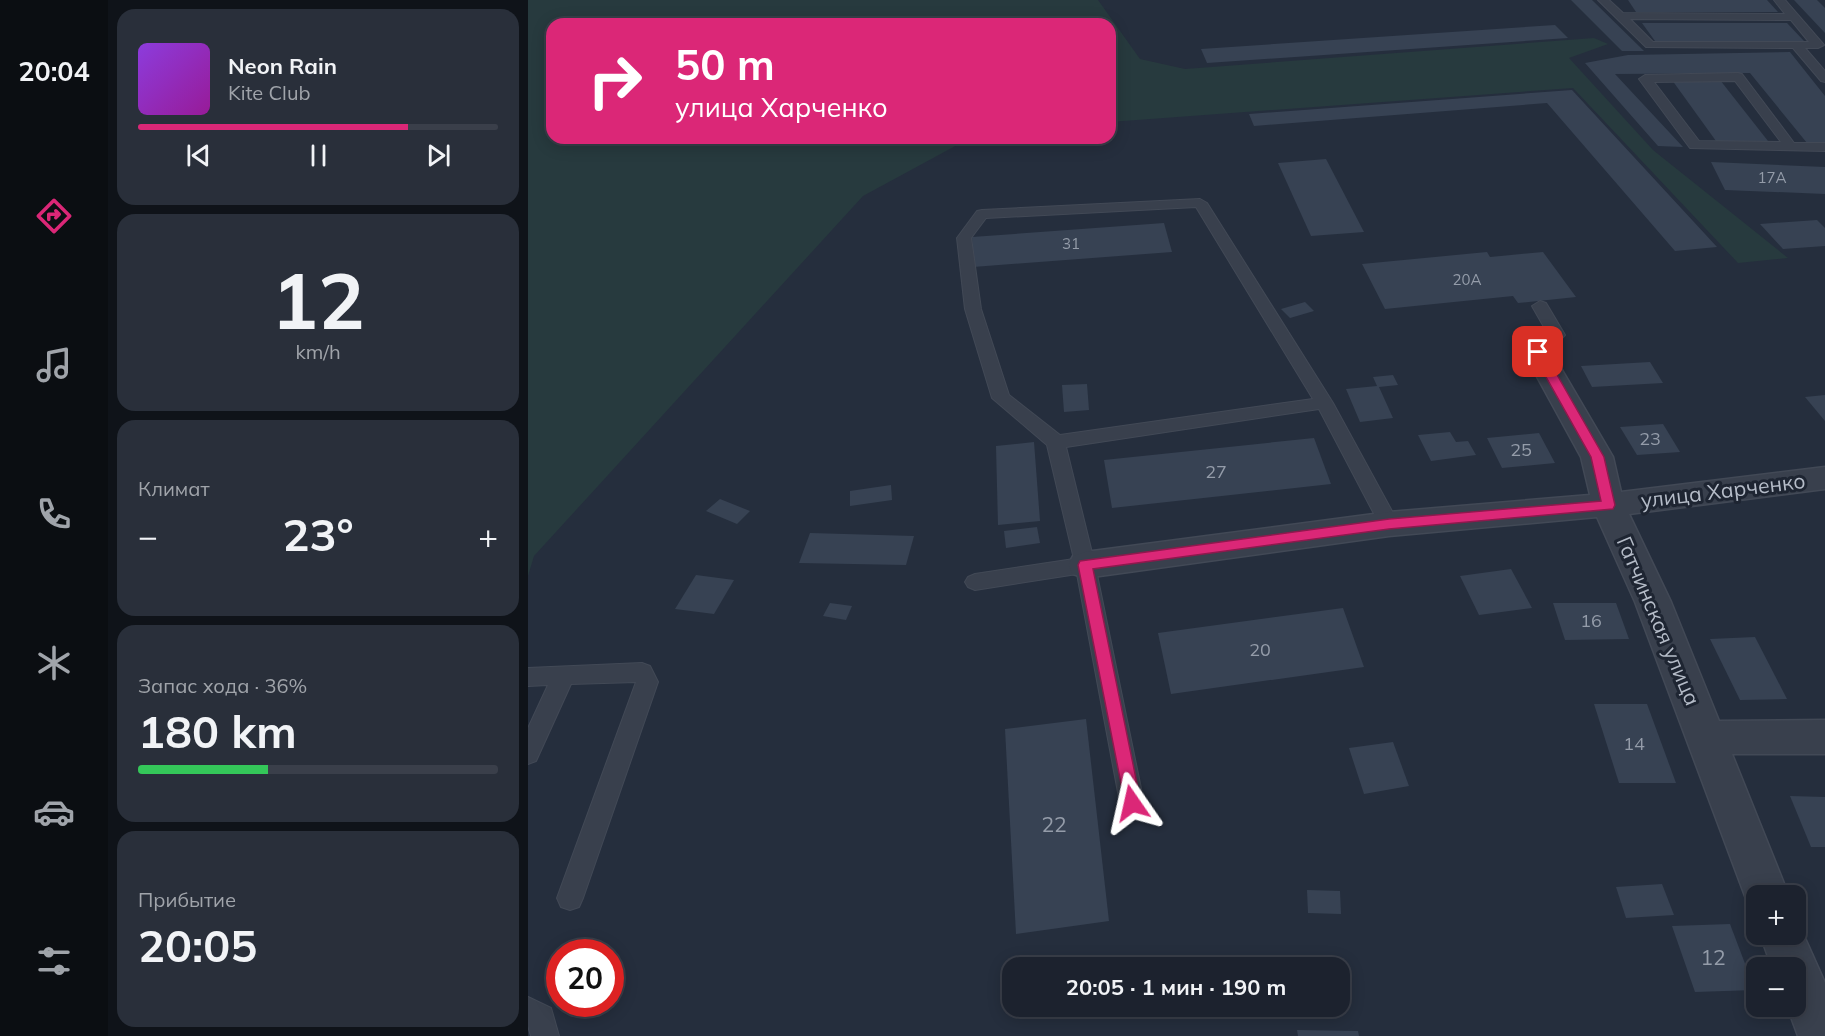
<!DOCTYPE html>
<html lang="ru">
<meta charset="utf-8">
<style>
:root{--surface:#1c222e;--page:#292f3a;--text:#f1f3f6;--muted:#a0a4aa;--line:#3a3f4a;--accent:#db2777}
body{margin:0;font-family:Mulish,sans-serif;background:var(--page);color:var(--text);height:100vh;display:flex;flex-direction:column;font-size:22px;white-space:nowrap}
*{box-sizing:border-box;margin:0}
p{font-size:20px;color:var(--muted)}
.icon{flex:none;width:33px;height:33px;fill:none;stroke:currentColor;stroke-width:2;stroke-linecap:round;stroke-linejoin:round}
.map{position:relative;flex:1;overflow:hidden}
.details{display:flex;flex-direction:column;gap:9px;padding:9px;background:#0f1319;width:420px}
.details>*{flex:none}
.top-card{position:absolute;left:18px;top:18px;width:570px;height:126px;border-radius:18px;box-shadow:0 3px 15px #0003,0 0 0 2px var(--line);background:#db2777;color:#fff;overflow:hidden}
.controls{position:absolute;left:1218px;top:885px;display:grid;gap:12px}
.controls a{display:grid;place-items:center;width:60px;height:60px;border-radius:12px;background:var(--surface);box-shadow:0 3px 15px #0003,0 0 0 2px var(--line);font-size:30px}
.speed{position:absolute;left:18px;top:939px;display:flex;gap:12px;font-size:30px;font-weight:700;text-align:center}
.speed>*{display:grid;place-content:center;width:78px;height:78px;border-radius:50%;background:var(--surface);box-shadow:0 3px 15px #0003,0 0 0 2px var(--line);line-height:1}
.speed .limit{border:9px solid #d22;background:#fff;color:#111}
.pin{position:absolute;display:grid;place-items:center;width:51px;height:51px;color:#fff;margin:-26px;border-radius:12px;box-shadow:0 3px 9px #0006}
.me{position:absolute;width:66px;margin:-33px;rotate:349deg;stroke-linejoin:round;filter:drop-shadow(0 0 4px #0008)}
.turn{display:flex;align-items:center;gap:21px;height:126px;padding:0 30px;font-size:27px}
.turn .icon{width:78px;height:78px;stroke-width:2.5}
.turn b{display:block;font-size:42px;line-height:51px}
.big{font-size:45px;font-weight:700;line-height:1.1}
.details .widget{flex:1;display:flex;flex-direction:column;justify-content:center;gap:9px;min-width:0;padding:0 21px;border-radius:18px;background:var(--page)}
.details .dial{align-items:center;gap:0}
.dial b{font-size:78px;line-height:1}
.song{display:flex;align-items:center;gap:18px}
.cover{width:72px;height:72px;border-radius:9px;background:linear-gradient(135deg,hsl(270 70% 55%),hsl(300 70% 35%))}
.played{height:6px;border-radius:3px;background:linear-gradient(90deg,var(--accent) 75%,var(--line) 75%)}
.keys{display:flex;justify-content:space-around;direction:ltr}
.heat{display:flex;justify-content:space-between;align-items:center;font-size:33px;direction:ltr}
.charge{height:9px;border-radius:4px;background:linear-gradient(90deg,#34c759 36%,var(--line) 0)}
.trip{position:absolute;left:474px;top:957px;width:348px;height:60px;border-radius:18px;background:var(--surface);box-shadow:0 3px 15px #0003,0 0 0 2px var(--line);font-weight:700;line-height:60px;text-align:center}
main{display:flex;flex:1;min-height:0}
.tab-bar{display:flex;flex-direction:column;width:108px;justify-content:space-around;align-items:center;background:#0b0e12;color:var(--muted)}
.tab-bar .icon{width:42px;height:42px}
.tab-bar .active{color:var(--accent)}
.tab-bar b{font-size:27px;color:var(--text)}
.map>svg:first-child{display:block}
.green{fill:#273a3e}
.building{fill:#374253}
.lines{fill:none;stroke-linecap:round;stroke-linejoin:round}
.service-casing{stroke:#424956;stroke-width:2}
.minor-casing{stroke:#424956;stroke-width:3}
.service{fill:#39404d;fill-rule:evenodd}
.minor{fill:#39404d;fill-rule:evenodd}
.route{fill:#db2777;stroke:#8e194d;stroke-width:1.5}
.labels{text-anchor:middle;stroke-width:6;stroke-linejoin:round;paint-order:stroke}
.far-number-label{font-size:15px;fill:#949ca9}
.number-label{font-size:18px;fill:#949ca9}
.street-label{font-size:21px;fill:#b5bcc8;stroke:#1e2532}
.near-number-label{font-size:21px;fill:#949ca9}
</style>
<main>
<nav class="tab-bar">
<b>20:04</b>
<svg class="icon active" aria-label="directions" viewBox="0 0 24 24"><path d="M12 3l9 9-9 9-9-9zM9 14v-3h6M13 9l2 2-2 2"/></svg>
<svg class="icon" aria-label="music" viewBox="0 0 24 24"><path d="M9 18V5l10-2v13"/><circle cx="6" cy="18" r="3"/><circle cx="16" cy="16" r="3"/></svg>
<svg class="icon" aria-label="phone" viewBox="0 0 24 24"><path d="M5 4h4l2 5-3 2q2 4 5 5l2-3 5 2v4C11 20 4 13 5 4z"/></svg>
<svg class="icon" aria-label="climate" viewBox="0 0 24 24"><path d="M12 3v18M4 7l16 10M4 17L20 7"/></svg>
<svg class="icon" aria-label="car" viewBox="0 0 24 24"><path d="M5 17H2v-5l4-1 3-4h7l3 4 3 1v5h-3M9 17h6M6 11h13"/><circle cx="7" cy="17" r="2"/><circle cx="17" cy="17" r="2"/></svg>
<svg class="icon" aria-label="filters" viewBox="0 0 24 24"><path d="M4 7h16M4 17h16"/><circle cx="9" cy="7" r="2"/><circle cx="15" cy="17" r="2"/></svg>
</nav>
<section class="details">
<div class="widget">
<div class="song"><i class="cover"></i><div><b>Neon Rain</b><p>Kite Club</p></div></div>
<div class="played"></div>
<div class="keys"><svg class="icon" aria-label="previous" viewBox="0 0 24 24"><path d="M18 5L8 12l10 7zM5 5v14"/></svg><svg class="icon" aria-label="pause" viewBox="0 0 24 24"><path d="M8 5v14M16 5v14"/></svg><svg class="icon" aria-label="next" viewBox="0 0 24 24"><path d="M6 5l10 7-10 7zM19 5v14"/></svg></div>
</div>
<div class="widget dial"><b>12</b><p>km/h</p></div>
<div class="widget"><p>Климат</p>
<div class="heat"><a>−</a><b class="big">23°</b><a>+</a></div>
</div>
<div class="widget"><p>Запас хода · 36%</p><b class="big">180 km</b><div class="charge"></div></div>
<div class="widget"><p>Прибытие</p><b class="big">20:05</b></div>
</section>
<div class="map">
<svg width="1297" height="1036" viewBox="0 0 1297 1036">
<rect width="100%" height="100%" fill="#252e3d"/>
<!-- green -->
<polygon class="green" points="0,0 570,0 612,59 657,69 1066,38 1080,44 1041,58 1125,150 1260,258 1210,263 1045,88 582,122 582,24 24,24 24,138 442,138 335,196 6,556 0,576"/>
<!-- building -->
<g class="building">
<polygon points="1043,0 1064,0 1116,51 1094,51"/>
<polygon points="1100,0 1239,0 1250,12 1108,12"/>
<polygon points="1266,0 1289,0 1297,8 1297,33"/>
<polygon points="1114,23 1259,23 1276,41 1127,41"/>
<polygon points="1027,25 1040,38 679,63 673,49"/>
<polygon points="1262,52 1297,96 1297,143 1279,143 1222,73 1087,74 1155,147 1130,146 1057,63 1100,55"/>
<polygon points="1144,80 1192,80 1240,141 1188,141"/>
<polygon points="1044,90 1189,247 1147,251 1019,103 726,126 721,114"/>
<polygon points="798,159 836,232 783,236 750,163"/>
<polygon points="1183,162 1297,167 1297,194 1197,190"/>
<polygon points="1289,220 1297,228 1297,246 1255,249 1232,224"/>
<polygon points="636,223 644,252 445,267 444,237"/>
<polygon points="959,252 962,257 1015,252 1048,297 990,303 985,296 857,309 834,264"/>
<polygon points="777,302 786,311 762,318 753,309"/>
<polygon points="1122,362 1135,383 1064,387 1053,366"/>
<polygon points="865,375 870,385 851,387 865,418 832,422 818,389 849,386 845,377"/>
<polygon points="559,384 561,410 536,412 534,385"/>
<polygon points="1297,395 1297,421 1277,397"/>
<polygon points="1135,424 1152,452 1109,455 1092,427"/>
<polygon points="922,432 928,442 940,441 948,455 903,461 890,435"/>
<polygon points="1011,433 1027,463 974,468 959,438"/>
<polygon points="786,438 803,484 584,508 576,460"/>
<polygon points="506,442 512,521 470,525 468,446"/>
<polygon points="363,485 364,500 322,506 322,491"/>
<polygon points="192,499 222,511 209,524 178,511"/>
<polygon points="509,527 512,543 478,548 476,531"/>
<polygon points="282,533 386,536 378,565 271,563"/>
<polygon points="983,569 1004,608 951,615 932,576"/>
<polygon points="168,575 206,580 186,614 147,609"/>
<polygon points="302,603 324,606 318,620 295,616"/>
<polygon points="1025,603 1088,603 1101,639 1037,640"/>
<polygon points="815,608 836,667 643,694 630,633"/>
<polygon points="1227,637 1259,699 1212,700 1182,639"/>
<polygon points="1066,704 1119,704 1148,783 1091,783"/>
<polygon points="558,719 581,921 488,934 477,729"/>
<polygon points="865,742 881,786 836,794 821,748"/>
<polygon points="1262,796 1297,797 1297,847 1283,847"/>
<polygon points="1134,884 1146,915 1098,918 1088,887"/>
<polygon points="779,890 812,891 813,914 780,913"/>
<polygon points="1202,924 1227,990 1167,992 1144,926"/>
<polygon points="769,1030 830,1031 831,1036 770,1036"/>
</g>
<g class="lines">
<!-- service casing -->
<g class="service-casing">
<g id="service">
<path d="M1070 0H1081L1095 13 1257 14 1246 0H1257L1296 45 1290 48H1277L1297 71V82L1293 81 1265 48 1118 47ZM1102 19 1263 20 1281 42H1125Z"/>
<path d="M1210 73 1214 74 1266 143H1297V151L1162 148 1111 79 1117 75ZM1207 81 1253 142 1171 141 1126 82Z"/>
<path d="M672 199 679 203 805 403 871 524 868 529H854L791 409 538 447 567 565 616 803 613 811 604 814 595 811 592 803 549 574 447 590 440 587 437 582 440 577 447 574 546 559 519 445 464 398 437 309 429 238 449 211 454 210ZM668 207 785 399 532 435 481 395 453 309 443 238 458 218Z"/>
<polygon points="1012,301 1018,303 1037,335 1016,357 1010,358 1002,353 1020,334 1004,306"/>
<polygon points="114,663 122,666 130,682 55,898 51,907 42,910 33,907 29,898 108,682 43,684 8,761 0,764 0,728 20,685 0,686 0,668"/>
<polygon points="0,997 23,1008 31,1036 3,1036 0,1026"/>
</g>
</g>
<!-- minor casing -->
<g class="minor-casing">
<g id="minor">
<polygon points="1010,344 1020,347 1024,353 1085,457 1093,492 1297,467 1297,489 1101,514 1143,602 1191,721 1297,720 1297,754 1204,754 1261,896 1228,896 1228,913 1223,911 1217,896 1107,602 1069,517 861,536 557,578 545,574 540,565 545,556 557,552 861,512 1062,495 1053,457 996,353 1000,347"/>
<polygon points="1268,918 1297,983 1297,1036 1270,1036 1259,1006 1268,1006 1268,968 1244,968 1232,934 1268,934"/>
</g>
</g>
<!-- service -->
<use href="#service" class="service"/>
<!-- minor -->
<use href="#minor" class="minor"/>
</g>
<!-- route -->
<polygon class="route" points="1010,349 1016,352 1076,457 1087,505 1085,509 861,529 565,569 613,803 610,809 604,811 598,809 550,565 552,561 861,519 1073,501 1063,457 1004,352"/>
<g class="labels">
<!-- far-number labels -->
<g class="far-number-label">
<text x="1244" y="183">17А</text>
<text x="543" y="249">31</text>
<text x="939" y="285">20А</text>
</g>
<!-- number labels -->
<g class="number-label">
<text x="1122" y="445">23</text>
<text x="993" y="456">25</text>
<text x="688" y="478">27</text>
<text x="1063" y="627">16</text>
<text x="732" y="656">20</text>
<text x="1106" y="750">14</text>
</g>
<!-- street labels -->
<g class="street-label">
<text transform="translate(1195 491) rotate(-7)" y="7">улица Харченко</text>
<text transform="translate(1130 621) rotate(67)" y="7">Гатчинская улица</text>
</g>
<!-- near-number labels -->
<g class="near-number-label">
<text x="526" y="832">22</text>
<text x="1185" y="965">12</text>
</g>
</g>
</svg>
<div class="controls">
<a>+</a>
<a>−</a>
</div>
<div class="speed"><div class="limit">20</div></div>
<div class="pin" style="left:1010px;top:352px;background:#d93025"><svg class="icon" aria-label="arrive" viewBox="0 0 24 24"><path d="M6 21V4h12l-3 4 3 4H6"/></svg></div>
<svg class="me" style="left:604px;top:803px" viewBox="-20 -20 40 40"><path d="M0-17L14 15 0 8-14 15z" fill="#db2777" stroke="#fff" stroke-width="4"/></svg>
<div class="trip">20:05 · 1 мин · 190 m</div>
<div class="top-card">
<div class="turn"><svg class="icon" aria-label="right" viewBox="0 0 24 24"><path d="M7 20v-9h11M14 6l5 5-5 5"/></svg><div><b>50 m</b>улица Харченко</div></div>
</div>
</div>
</main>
